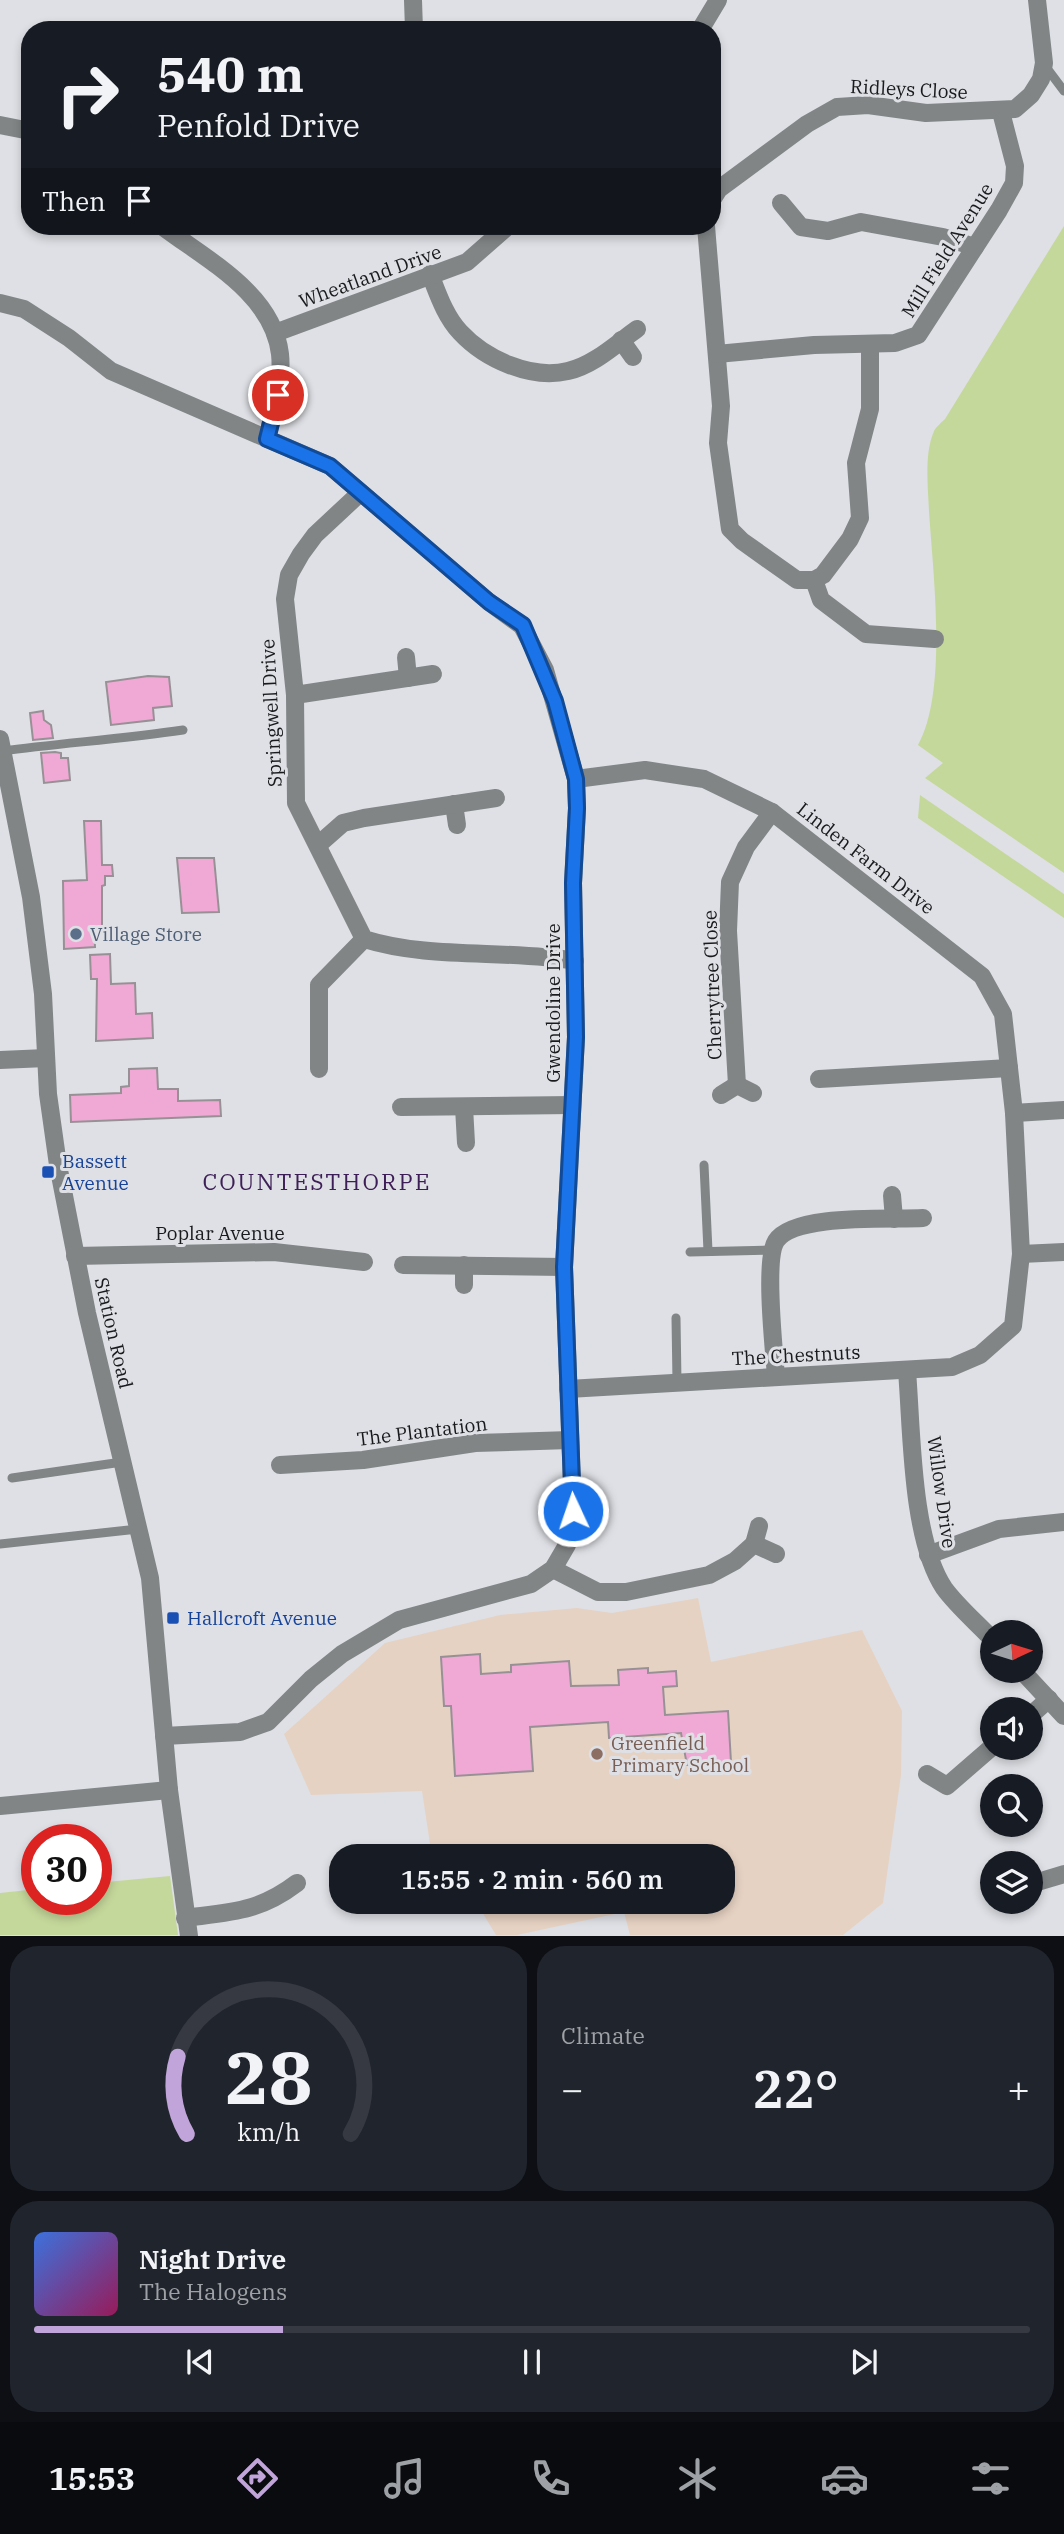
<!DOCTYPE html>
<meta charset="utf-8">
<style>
:root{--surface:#171b24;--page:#20242c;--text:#f1f3f6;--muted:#9ea1a6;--line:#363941;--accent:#c1a4da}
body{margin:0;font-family:"IBM Plex Serif",serif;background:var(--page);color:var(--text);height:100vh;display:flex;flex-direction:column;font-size:26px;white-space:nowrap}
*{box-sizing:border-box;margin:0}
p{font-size:23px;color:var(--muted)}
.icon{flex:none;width:38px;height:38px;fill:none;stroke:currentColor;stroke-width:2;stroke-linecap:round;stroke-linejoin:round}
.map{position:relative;height:1936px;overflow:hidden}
.details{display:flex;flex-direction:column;gap:10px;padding:10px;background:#0d0f14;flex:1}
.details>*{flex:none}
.banner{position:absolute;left:21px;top:21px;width:700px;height:214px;border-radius:28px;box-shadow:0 4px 10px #0003;background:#171b24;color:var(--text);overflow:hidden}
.needle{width:46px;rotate:86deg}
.buttons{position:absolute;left:980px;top:1620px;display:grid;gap:14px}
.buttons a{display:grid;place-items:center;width:63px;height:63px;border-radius:50%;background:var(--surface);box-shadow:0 4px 10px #0003;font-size:35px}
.speed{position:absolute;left:21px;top:1824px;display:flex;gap:14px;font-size:35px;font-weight:700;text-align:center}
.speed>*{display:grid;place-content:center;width:91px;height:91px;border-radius:50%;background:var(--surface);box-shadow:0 4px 10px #0003;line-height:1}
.speed .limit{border:10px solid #d22;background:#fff;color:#111}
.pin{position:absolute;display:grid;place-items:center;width:60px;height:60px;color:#fff;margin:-30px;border:4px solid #fff;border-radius:50%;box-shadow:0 2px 7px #0007}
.me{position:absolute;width:77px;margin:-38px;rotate:357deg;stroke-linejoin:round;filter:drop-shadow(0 0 5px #0008)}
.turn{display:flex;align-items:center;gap:24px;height:147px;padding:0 21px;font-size:32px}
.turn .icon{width:91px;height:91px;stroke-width:2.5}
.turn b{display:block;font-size:49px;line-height:60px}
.then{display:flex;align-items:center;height:66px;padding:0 21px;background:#0003;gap:14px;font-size:26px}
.big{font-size:52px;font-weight:600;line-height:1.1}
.details .widget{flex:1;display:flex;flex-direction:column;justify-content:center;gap:10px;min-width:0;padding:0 24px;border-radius:28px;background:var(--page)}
.details .dial{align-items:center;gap:0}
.dial svg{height:182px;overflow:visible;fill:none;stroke:var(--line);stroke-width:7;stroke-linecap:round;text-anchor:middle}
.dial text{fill:var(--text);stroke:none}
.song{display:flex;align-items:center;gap:21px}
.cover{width:84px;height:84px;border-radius:10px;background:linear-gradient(135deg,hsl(220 70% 55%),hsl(330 70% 35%))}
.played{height:7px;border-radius:4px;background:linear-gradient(90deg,var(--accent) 25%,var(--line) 25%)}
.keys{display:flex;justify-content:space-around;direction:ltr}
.heat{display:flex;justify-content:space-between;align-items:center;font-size:38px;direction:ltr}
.details .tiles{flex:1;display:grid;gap:10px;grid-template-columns:1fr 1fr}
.widget:last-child{grid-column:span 2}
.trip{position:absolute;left:329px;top:1844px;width:406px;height:70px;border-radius:28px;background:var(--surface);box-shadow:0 4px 10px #0003;font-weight:600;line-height:70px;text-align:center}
.tab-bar{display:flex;height:112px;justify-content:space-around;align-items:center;background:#090b0e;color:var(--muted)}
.tab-bar .icon{width:49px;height:49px}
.tab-bar .on{color:var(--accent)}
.tab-bar b{font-size:32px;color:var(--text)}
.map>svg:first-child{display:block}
.education{fill:#e6d2c3}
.green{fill:#c5d89b}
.building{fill:#f0a9d5;stroke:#979195;stroke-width:2}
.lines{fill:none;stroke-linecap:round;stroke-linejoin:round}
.service{stroke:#828586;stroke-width:9}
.minor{stroke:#828586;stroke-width:18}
.tertiary{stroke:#828586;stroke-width:18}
.route-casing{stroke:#114b97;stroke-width:18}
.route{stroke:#1a73e8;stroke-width:12}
.service-dot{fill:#5c6f8a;stroke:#dee0e5;stroke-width:2.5}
.transit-dot{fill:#1a4fb4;stroke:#dee0e5;stroke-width:2.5}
.education-dot{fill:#8d6e63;stroke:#dee0e5;stroke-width:2.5}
.labels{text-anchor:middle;stroke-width:6;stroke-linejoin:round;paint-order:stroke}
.street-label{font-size:19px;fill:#191a1c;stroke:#dee0e5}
.service-label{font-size:19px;fill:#4e5e75;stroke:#dee0e5;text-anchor:start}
.transit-label{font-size:19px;fill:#164399;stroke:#dee0e5;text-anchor:start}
.education-label{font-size:19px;fill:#785e54;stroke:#dee0e5;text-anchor:start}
.quarter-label{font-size:23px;letter-spacing:2px;fill:#3e1e56;stroke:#dee0e5}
</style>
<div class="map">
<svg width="1064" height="1936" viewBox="0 0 1064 1936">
<rect width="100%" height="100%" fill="#dee0e5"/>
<!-- education -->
<polygon class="education" points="698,1598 711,1662 862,1630 902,1711 901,1775 883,1903 843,1935 630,1935 624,1912 517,1935 496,1935 476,1902 442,1914 440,1902 723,1902 723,1857 432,1857 422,1791 311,1795 284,1734 385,1643 500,1615 577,1608 612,1613"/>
<!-- green -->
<g class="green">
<path d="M1064 226V873L925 778 943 763 918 745C948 691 933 574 929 511 928 487 924 454 934 431 936 427 942 422 945 419Z"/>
<polygon points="920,795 1064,894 1064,918 918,818"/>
<polygon points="170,1876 178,1935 0,1935 0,1893 37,1889 37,1899 96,1899 96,1883"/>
</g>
<!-- building -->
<g class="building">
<polygon points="148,676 169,677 172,706 153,708 154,720 111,725 106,682"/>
<polygon points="43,711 44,720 51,725 53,738 33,740 30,713"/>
<polygon points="55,752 61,753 61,758 68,758 70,780 44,783 41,753"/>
<polygon points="84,821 101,821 102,865 112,865 113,876 105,876 105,885 102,886 102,929 94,929 95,947 64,949 63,881 87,880"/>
<polygon points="177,858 214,858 219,912 182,913"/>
<polygon points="110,954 111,984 135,983 136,1014 152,1013 153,1038 96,1041 97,979 91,979 90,955"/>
<polygon points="157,1068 158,1089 178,1089 178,1101 220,1100 221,1116 71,1122 70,1095 121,1093 121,1087 129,1086 129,1069"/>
<polygon points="480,1654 481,1674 511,1672 511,1665 569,1661 571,1686 619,1685 618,1670 648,1668 648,1673 676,1671 677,1686 663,1687 665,1715 728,1711 731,1762 687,1765 681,1733 609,1738 608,1722 530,1727 533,1771 455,1776 451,1706 444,1706 441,1657"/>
</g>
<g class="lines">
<!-- service -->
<g class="service">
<polyline points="1046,67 1064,91"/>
<path d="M2 751C62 743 123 739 183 730"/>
<polyline points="704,1165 708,1251"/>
<polyline points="690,1252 774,1250"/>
<polyline points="676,1318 677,1382"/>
<polyline points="12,1478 122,1462"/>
<polyline points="0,1544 138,1529"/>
</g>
<!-- minor -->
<g class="minor">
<polyline points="413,0 414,30"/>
<polyline points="700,30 718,0"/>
<polyline points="0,125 30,131"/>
<polyline points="712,200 719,189 807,124 837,107 868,105 926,113 1015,109 1031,95 1041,79 1044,63 1037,0"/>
<polyline points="781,203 801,227 828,231 861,222 943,237 975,247"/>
<path d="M162 226C205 259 273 293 280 354 283 382 273 412 267 439"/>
<polyline points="706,226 721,406 718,443 730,529 742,541 797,580 814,580 823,575 850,539 860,518 856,463 870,409 870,345"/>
<path d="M430 274C438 294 445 316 460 332 485 359 531 380 568 371 594 365 616 344 637 329"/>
<polyline points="0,303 24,309 69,338 111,371 330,466 489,602 522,626 545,670 576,779 577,809 573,883 576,1037 564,1267 573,1511 567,1545 553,1569 531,1584 399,1620 342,1654 311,1679 268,1722 240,1732 164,1736"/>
<polyline points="275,333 467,262 508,226"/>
<polyline points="621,340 633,357"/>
<polyline points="717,354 814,345 895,343 918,335 999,210 1014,183 1015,166 1001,112"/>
<path d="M360 493 315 535 301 554 289 575 285 599 295 695 296 803 364 939C431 960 506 949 575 961"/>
<polyline points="814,580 821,600 866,634 935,639"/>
<polyline points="406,657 408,678"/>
<polyline points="295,695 433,674"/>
<polyline points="454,804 457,825"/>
<polyline points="318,845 343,823 364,818 496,798"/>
<polyline points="0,1060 46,1058"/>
<polyline points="319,1069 319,985 364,939"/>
<polyline points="819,1079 1009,1068"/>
<polyline points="737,1085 728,931 730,882 746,847 772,812"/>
<polyline points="721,1095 737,1085 753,1093"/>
<polyline points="401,1107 572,1105"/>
<polyline points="464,1107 466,1143"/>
<polyline points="1014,1113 1064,1110"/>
<polyline points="892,1195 894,1219"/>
<polyline points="1021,1254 1064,1252"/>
<polyline points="75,1256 274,1252 364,1262"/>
<polyline points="403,1265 564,1267"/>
<polyline points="464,1285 464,1265"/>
<path d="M907 1371C912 1431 911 1538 944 1588 957 1606 977 1623 992 1639"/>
<path d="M776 1376C774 1350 764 1260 776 1241 794 1213 891 1220 923 1218"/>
<polyline points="568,1389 952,1367 980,1355 1013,1326 1021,1254 1014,1113 1003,1014 982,976 772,812 704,779 645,770 576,779"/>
<polyline points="280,1465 363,1460 475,1443 570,1440"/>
<polyline points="759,1526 754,1544 776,1554"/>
<polyline points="928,1555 999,1529 1064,1522"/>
<polyline points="553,1569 598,1592 626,1592 709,1575 735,1561 754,1544"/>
<polyline points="1022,1671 1064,1716"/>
<polyline points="1031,1715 1049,1699"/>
<polyline points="927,1774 947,1786 992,1747"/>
<polyline points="0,1806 169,1790"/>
<polyline points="1031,1884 1064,1874"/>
<path d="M185 1918C231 1912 259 1912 297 1883"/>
</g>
<!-- tertiary -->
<polyline class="tertiary" points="0,739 31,897 43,994 48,1094 58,1165 87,1313 150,1578 169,1790 189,1936"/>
</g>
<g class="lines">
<!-- route casing -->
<g class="route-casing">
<polyline id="route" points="278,395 267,439 330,466 489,602 523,625 555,701 576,779 577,808 573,883 576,1037 564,1267 573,1511"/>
</g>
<!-- route -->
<use href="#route" class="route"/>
</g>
<!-- markers -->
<circle class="service-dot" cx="76" cy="934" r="7"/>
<g class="transit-dot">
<rect x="41" y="1165" width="14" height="14" rx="3.5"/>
<rect x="166" y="1611" width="14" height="14" rx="3.5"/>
</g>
<circle class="education-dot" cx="597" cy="1754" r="7"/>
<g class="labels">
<!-- street labels -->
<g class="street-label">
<text transform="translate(909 89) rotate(3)" y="7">Ridleys Close</text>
<text transform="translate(947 250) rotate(-58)" y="7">Mill Field Avenue</text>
<text transform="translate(370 276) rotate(-20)" y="7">Wheatland Drive</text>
<text transform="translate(271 713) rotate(-93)" y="7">Springwell Drive</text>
<text transform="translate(866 858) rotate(38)" y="7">Linden Farm Drive</text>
<text transform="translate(712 985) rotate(-92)" y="7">Cherrytree Close</text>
<text transform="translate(553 1003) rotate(-90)" y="7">Gwendoline Drive</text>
<text x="220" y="1240">Poplar Avenue</text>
<text transform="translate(114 1333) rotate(77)" y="7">Station Road</text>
<text transform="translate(796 1355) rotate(-3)" y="7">The Chestnuts</text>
<text transform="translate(422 1431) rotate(-7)" y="7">The Plantation</text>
<text transform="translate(942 1492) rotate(82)" y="7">Willow Drive</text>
</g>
<!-- service labels -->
<g class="service-label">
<text x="90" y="941">Village Store</text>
</g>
<!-- transit labels -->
<g class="transit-label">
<text x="62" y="1168">Bassett<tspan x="62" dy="22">Avenue</tspan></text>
<text x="187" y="1625">Hallcroft Avenue</text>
</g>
<!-- education labels -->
<g class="education-label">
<text x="611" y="1750">Greenfield<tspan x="611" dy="22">Primary School</tspan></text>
</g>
<!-- quarter labels -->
<g class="quarter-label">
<text x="317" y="1190">COUNTESTHORPE</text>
</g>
</g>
</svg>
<div class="buttons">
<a><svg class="needle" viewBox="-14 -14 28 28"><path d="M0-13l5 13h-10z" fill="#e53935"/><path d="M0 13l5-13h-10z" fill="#9ea1a6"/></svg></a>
<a><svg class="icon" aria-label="sound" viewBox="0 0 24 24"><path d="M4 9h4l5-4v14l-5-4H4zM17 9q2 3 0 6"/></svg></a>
<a><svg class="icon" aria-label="search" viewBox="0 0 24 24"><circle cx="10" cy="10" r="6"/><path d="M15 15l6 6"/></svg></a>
<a><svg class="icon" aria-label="layers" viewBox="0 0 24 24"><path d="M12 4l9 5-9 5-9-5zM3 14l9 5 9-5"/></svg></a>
</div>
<div class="speed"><div class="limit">30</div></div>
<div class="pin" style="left:278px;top:395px;background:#d93025"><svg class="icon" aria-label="arrive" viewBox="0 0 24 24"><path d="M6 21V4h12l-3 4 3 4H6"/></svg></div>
<svg class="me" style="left:573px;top:1511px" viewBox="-20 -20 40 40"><circle r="17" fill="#1a73e8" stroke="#fff" stroke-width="3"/><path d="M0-11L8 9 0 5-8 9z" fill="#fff"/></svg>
<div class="trip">15:55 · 2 min · 560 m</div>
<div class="banner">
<div class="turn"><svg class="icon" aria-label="right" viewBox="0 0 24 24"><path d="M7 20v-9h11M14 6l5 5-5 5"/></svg><div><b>540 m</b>Penfold Drive</div></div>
<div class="then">Then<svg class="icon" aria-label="arrive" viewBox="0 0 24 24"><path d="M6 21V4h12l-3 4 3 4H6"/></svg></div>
</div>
</div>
<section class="details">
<div class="tiles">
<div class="widget dial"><svg viewBox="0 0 100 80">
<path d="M14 69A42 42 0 1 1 86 69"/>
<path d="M14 69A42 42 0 0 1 10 35" stroke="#c1a4da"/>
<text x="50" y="56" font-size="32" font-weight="700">28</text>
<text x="50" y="72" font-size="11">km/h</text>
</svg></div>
<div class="widget"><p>Climate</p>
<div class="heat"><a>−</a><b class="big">22°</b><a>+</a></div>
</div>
<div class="widget">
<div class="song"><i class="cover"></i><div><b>Night Drive</b><p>The Halogens</p></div></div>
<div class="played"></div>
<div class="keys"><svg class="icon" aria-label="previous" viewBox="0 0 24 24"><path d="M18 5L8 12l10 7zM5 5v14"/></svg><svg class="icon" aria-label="pause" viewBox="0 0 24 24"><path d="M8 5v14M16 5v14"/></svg><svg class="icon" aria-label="next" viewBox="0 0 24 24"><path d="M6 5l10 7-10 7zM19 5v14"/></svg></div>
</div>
</div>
</section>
<nav class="tab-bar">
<b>15:53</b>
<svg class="icon on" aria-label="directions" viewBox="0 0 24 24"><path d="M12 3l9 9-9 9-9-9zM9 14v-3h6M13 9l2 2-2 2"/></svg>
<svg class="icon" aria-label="music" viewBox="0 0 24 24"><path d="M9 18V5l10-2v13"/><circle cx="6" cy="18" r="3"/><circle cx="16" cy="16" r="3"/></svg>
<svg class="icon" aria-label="phone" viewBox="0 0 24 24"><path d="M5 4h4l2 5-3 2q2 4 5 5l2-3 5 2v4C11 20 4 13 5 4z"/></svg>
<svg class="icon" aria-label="climate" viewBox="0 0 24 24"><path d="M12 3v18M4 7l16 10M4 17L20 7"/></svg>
<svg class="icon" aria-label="car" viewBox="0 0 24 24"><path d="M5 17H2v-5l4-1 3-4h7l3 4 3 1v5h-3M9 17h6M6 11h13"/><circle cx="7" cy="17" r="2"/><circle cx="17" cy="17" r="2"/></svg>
<svg class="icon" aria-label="filters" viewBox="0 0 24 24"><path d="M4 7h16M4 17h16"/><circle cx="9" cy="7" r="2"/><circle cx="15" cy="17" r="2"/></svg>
</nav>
